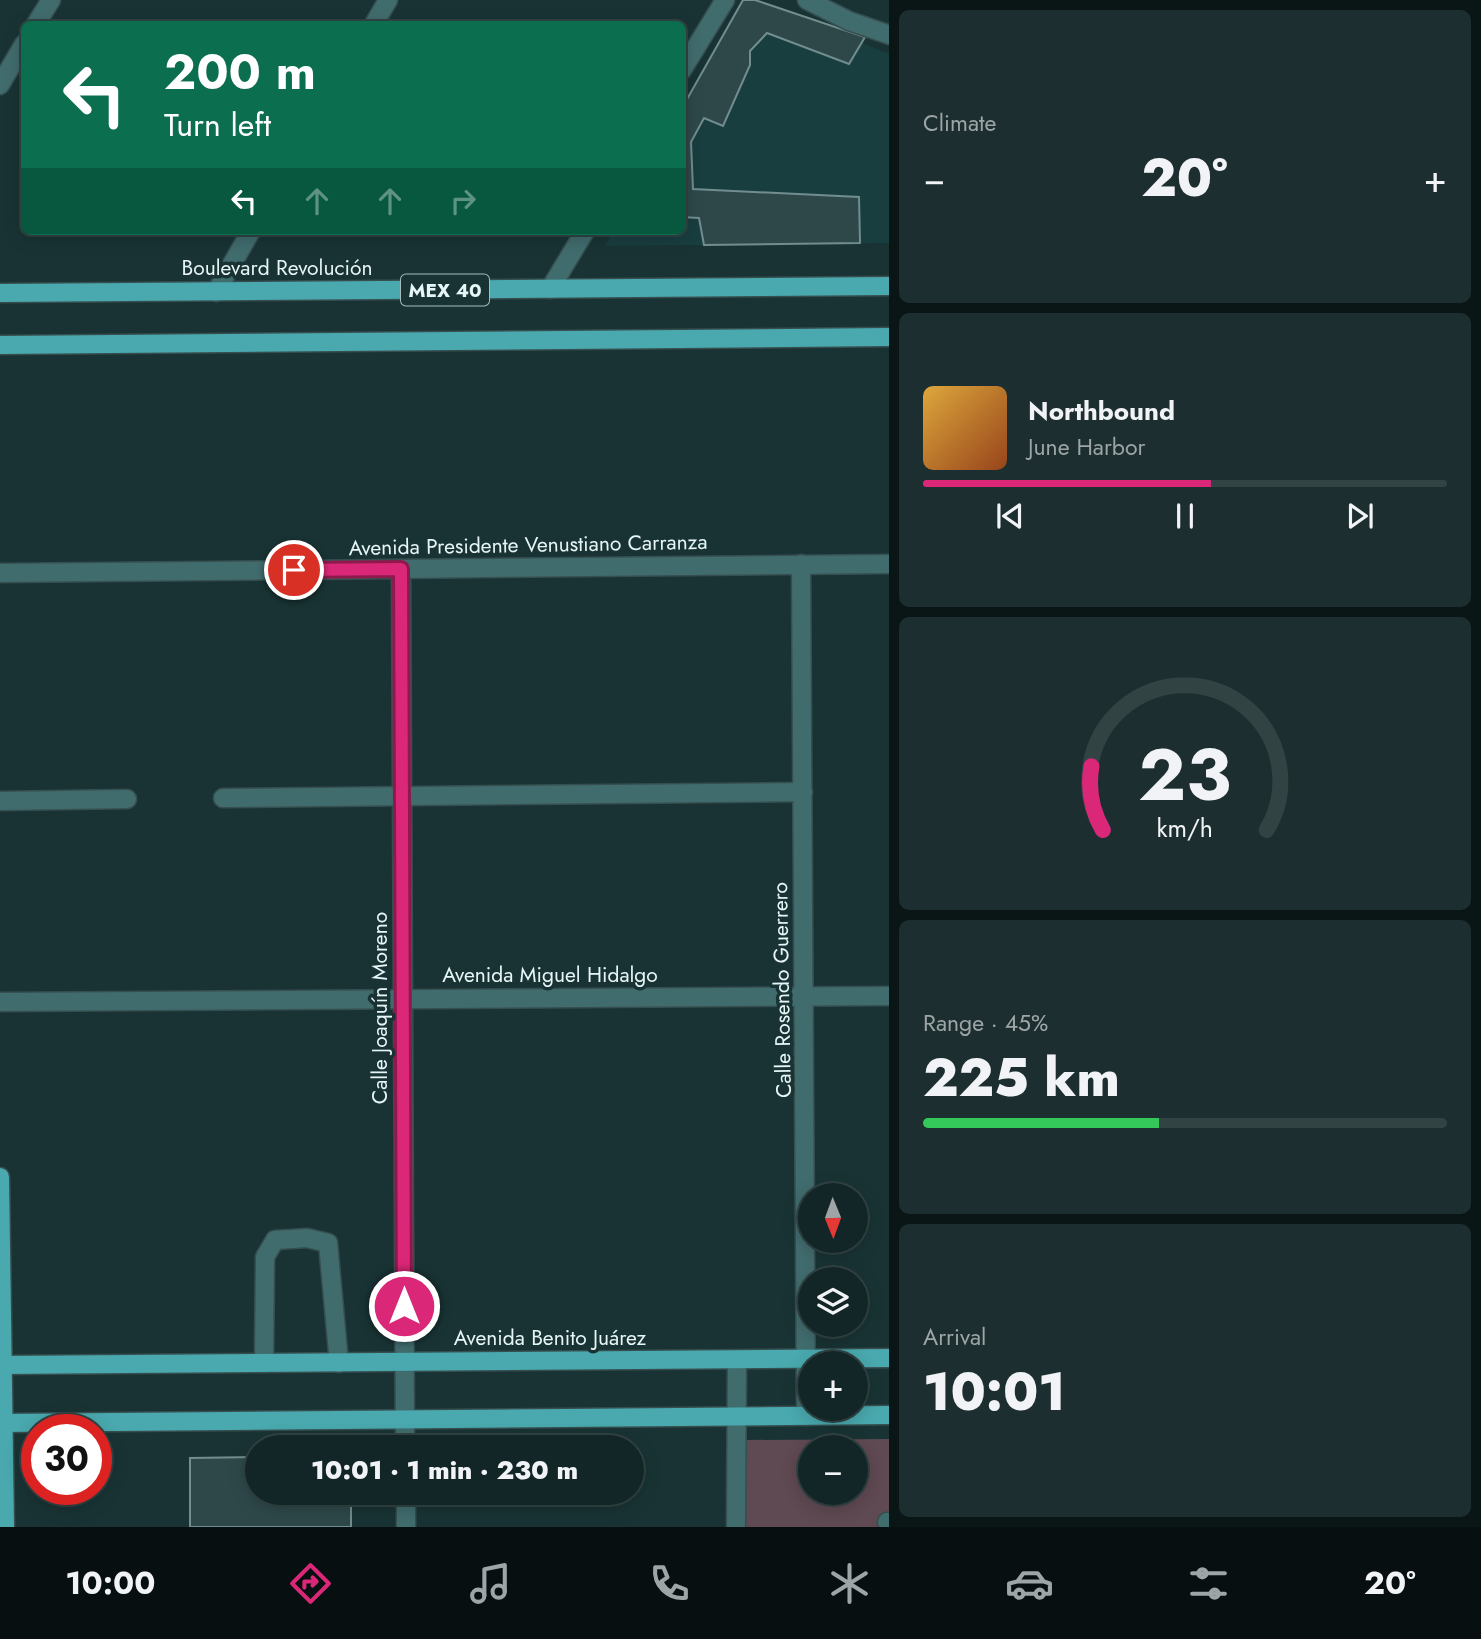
<!DOCTYPE html>
<meta charset="utf-8">
<style>
:root{--surface:#132627;--page:#1c2e2f;--text:#f1f3f6;--muted:#9da5a7;--line:#324344;--accent:#db2777}
body{margin:0;font-family:Jost,sans-serif;background:var(--page);color:var(--text);height:100vh;display:flex;flex-direction:column;font-size:26px;white-space:nowrap}
*{box-sizing:border-box;margin:0}
p{font-size:23px;color:var(--muted)}
.icon{flex:none;width:38px;height:38px;fill:none;stroke:currentColor;stroke-width:2;stroke-linecap:round;stroke-linejoin:round}
.map{position:relative;flex:1;overflow:hidden}
.drawer{display:flex;flex-direction:column;gap:10px;padding:10px;background:#0a1515;width:592px}
.drawer>*{flex:none}
.banner{position:absolute;left:21px;top:21px;width:665px;height:214px;border-radius:10px;box-shadow:0 4px 18px #0003,0 0 0 2px var(--line);background:#0b6e4f;color:#fff;overflow:hidden}
.needle{width:46px;rotate:179deg}
.buttons{position:absolute;left:798px;top:1183px;display:grid;gap:14px}
.buttons a{display:grid;place-items:center;width:70px;height:70px;border-radius:50%;background:var(--surface);box-shadow:0 4px 18px #0003,0 0 0 2px var(--line);font-size:35px}
.speed{position:absolute;left:21px;top:1414px;display:flex;gap:14px;font-size:35px;font-weight:700;text-align:center}
.speed>*{display:grid;place-content:center;width:91px;height:91px;border-radius:50%;background:var(--surface);box-shadow:0 4px 18px #0003,0 0 0 2px var(--line);line-height:1}
.speed .limit{border:10px solid #d22;background:#fff;color:#111}
.pin{position:absolute;display:grid;place-items:center;width:60px;height:60px;color:#fff;margin:-30px;border:4px solid #fff;border-radius:50%;box-shadow:0 2px 7px #0007}
.me{position:absolute;width:77px;margin:-38px;rotate:0deg;stroke-linejoin:round;filter:drop-shadow(0 0 5px #0008)}
.turn{display:flex;align-items:center;gap:24px;height:147px;padding:0 28px;font-size:32px}
.turn .icon{width:91px;height:91px;stroke-width:2.5}
.turn b{display:block;font-size:49px;line-height:60px}
.lanes{display:flex;align-items:center;height:66px;padding:0 28px;background:#0003;justify-content:center;gap:35px;direction:ltr}
.lanes .off{opacity:.35}
.big{font-size:52px;font-weight:800;line-height:1.1}
.drawer .card{flex:1;display:flex;flex-direction:column;justify-content:center;gap:10px;min-width:0;padding:0 24px;border-radius:10px;background:var(--page)}
.drawer .dial{align-items:center;gap:0}
.dial svg{height:182px;overflow:visible;fill:none;stroke:var(--line);stroke-width:7;stroke-linecap:round;text-anchor:middle}
.dial text{fill:var(--text);stroke:none}
.song{display:flex;align-items:center;gap:21px}
.cover{width:84px;height:84px;border-radius:10px;background:linear-gradient(135deg,hsl(40 70% 55%),hsl(20 70% 35%))}
.played{height:7px;border-radius:4px;background:linear-gradient(90deg,var(--accent) 55%,var(--line) 55%)}
.keys{display:flex;justify-content:space-around;direction:ltr}
.heat{display:flex;justify-content:space-between;align-items:center;font-size:38px;direction:ltr}
.charge{height:10px;border-radius:5px;background:linear-gradient(90deg,#34c759 45%,var(--line) 0)}
.trip{position:absolute;left:245px;top:1435px;width:399px;height:70px;border-radius:35px;background:var(--surface);box-shadow:0 4px 18px #0003,0 0 0 2px var(--line);font-weight:800;line-height:70px;text-align:center}
.menu{display:flex;height:112px;justify-content:space-around;align-items:center;background:#080f10;color:var(--muted)}
.menu .icon{width:49px;height:49px}
.menu .on{color:var(--accent)}
.menu b{font-size:32px;color:var(--text)}
main{display:flex;flex:1;min-height:0}
.map>svg:first-child{display:block}
.built{fill:#193e40}
.green{fill:#5f4952;fill-rule:evenodd}
.building{fill:#2e4849;stroke:#718d8f;stroke-width:2}
.lines{fill:none;stroke-linecap:round;stroke-linejoin:round}
.minor-casing{stroke:#364e4f;stroke-width:21}
.major-casing{stroke:#364e4f;stroke-width:21}
.minor{stroke:#416c6e;stroke-width:18}
.major{stroke:#49a9ae;stroke-width:18}
.route-casing{stroke:#8e194d;stroke-width:18}
.route{stroke:#db2777;stroke-width:12}
.labels{text-anchor:middle;stroke-width:7;stroke-linejoin:round;paint-order:stroke}
.shield{fill:#193334;stroke:#a8bbbc;stroke-width:2}
.shield-label{font-size:19px;font-weight:bold;fill:#e6f5f6}
.street-label{font-size:21px;fill:#e6f5f6;stroke:#193334}
</style>
<main>
<div class="map">
<svg width="890" height="1527" viewBox="0 0 890 1527">
<rect width="100%" height="100%" fill="#193334"/>
<!-- built -->
<polygon class="built" points="754,0 889,54 889,243 605,246 613,231 682,231 683,108"/>
<!-- green -->
<path class="green" d="M889 1439V1527H746L745 1440ZM810 1447H856V1493H810Z"/>
<!-- building -->
<g class="building">
<polygon points="743,0 755,0 865,37 849,64 767,33 750,51 750,65 723,126 704,118 691,142 693,189 859,197 860,243 704,245 699,218 682,217 682,108"/>
<polygon points="257,1457 257,1493 367,1493 351,1493 351,1527 190,1527 190,1458"/>
</g>
<g class="lines">
<!-- minor casing -->
<g class="minor-casing">
<g id="minor">
<polyline points="807,0 849,21 890,35"/>
<polyline points="36,24 51,0"/>
<polyline points="374,24 388,0"/>
<polyline points="682,70 725,0"/>
<polyline points="0,85 24,44"/>
<polyline points="550,289 585,231"/>
<polyline points="216,292 251,231"/>
<polyline points="801,564 806,1416"/>
<polyline points="401,569 405,1447"/>
<polyline points="0,573 890,564"/>
<polyline points="223,798 803,792"/>
<polyline points="0,801 127,799"/>
<polyline points="0,1002 890,996"/>
<polyline points="264,1363 265,1257 275,1240 307,1238 328,1243 339,1363"/>
<polyline points="406,1493 406,1527"/>
<polyline points="887,1522 890,1526"/>
<polyline points="736,1527 737,1360"/>
</g>
</g>
<!-- major casing -->
<g class="major-casing">
<g id="major">
<polyline points="0,293 890,286"/>
<polyline points="0,345 890,337"/>
<polyline points="0,1177 5,1527"/>
<polyline points="0,1365 890,1358"/>
<polyline points="0,1423 890,1415"/>
</g>
</g>
<!-- minor -->
<use href="#minor" class="minor"/>
<!-- major -->
<use href="#major" class="major"/>
</g>
<g class="lines">
<!-- route casing -->
<g class="route-casing">
<polyline id="route" points="294,570 401,569 404,1306"/>
</g>
<!-- route -->
<use href="#route" class="route"/>
</g>
<g class="labels">
<!-- shield labels -->
<rect class="shield" x="401" y="274.5" width="88" height="31" rx="5"/>
<g class="shield-label">
<text x="445" y="297">MEX 40</text>
</g>
<!-- street labels -->
<g class="street-label">
<text x="277" y="275">Boulevard Revolución</text>
<text transform="translate(528 545) rotate(-1)" y="7">Avenida Presidente Venustiano Carranza</text>
<text x="550" y="982">Avenida Miguel Hidalgo</text>
<text transform="translate(782 990) rotate(-91)" y="7">Calle Rosendo Guerrero</text>
<text transform="translate(380 1008) rotate(-90)" y="7">Calle Joaquín Moreno</text>
<text x="550" y="1345">Avenida Benito Juárez</text>
</g>
</g>
</svg>
<div class="buttons">
<a><svg class="needle" viewBox="-14 -14 28 28"><path d="M0-13l5 13h-10z" fill="#e53935"/><path d="M0 13l5-13h-10z" fill="#9da5a7"/></svg></a>
<a><svg class="icon" aria-label="layers" viewBox="0 0 24 24"><path d="M12 4l9 5-9 5-9-5zM3 14l9 5 9-5"/></svg></a>
<a>+</a>
<a>−</a>
</div>
<div class="speed"><div class="limit">30</div></div>
<div class="pin" style="left:294px;top:570px;background:#d93025"><svg class="icon" aria-label="arrive" viewBox="0 0 24 24"><path d="M6 21V4h12l-3 4 3 4H6"/></svg></div>
<svg class="me" style="left:404px;top:1306px" viewBox="-20 -20 40 40"><circle r="17" fill="#db2777" stroke="#fff" stroke-width="3"/><path d="M0-11L8 9 0 5-8 9z" fill="#fff"/></svg>
<div class="trip">10:01 · 1 min · 230 m</div>
<div class="banner">
<div class="turn"><svg class="icon" aria-label="left" viewBox="0 0 24 24"><path d="M17 20v-9H6M10 6l-5 5 5 5"/></svg><div><b>200 m</b>Turn left</div></div>
<div class="lanes"><svg class="icon" aria-label="left" viewBox="0 0 24 24"><path d="M17 20v-9H6M10 6l-5 5 5 5"/></svg><svg class="icon off" aria-label="ahead" viewBox="0 0 24 24"><path d="M12 20V5M6 11l6-6 6 6"/></svg><svg class="icon off" aria-label="ahead" viewBox="0 0 24 24"><path d="M12 20V5M6 11l6-6 6 6"/></svg><svg class="icon off" aria-label="right" viewBox="0 0 24 24"><path d="M7 20v-9h11M14 6l5 5-5 5"/></svg></div>
</div>
</div>
<section class="drawer">
<div class="card"><p>Climate</p>
<div class="heat"><a>−</a><b class="big">20°</b><a>+</a></div>
</div>
<div class="card">
<div class="song"><i class="cover"></i><div><b>Northbound</b><p>June Harbor</p></div></div>
<div class="played"></div>
<div class="keys"><svg class="icon" aria-label="previous" viewBox="0 0 24 24"><path d="M18 5L8 12l10 7zM5 5v14"/></svg><svg class="icon" aria-label="pause" viewBox="0 0 24 24"><path d="M8 5v14M16 5v14"/></svg><svg class="icon" aria-label="next" viewBox="0 0 24 24"><path d="M6 5l10 7-10 7zM19 5v14"/></svg></div>
</div>
<div class="card dial"><svg viewBox="0 0 100 80">
<path d="M14 69A42 42 0 1 1 86 69"/>
<path d="M14 69A42 42 0 0 1 9 41" stroke="#db2777"/>
<text x="50" y="56" font-size="32" font-weight="700">23</text>
<text x="50" y="72" font-size="11">km/h</text>
</svg></div>
<div class="card"><p>Range · 45%</p><b class="big">225 km</b><div class="charge"></div></div>
<div class="card"><p>Arrival</p><b class="big">10:01</b></div>
</section>
</main>
<nav class="menu">
<b>10:00</b>
<svg class="icon on" aria-label="directions" viewBox="0 0 24 24"><path d="M12 3l9 9-9 9-9-9zM9 14v-3h6M13 9l2 2-2 2"/></svg>
<svg class="icon" aria-label="music" viewBox="0 0 24 24"><path d="M9 18V5l10-2v13"/><circle cx="6" cy="18" r="3"/><circle cx="16" cy="16" r="3"/></svg>
<svg class="icon" aria-label="phone" viewBox="0 0 24 24"><path d="M5 4h4l2 5-3 2q2 4 5 5l2-3 5 2v4C11 20 4 13 5 4z"/></svg>
<svg class="icon" aria-label="climate" viewBox="0 0 24 24"><path d="M12 3v18M4 7l16 10M4 17L20 7"/></svg>
<svg class="icon" aria-label="car" viewBox="0 0 24 24"><path d="M5 17H2v-5l4-1 3-4h7l3 4 3 1v5h-3M9 17h6M6 11h13"/><circle cx="7" cy="17" r="2"/><circle cx="17" cy="17" r="2"/></svg>
<svg class="icon" aria-label="filters" viewBox="0 0 24 24"><path d="M4 7h16M4 17h16"/><circle cx="9" cy="7" r="2"/><circle cx="15" cy="17" r="2"/></svg>
<b>20°</b>
</nav>
